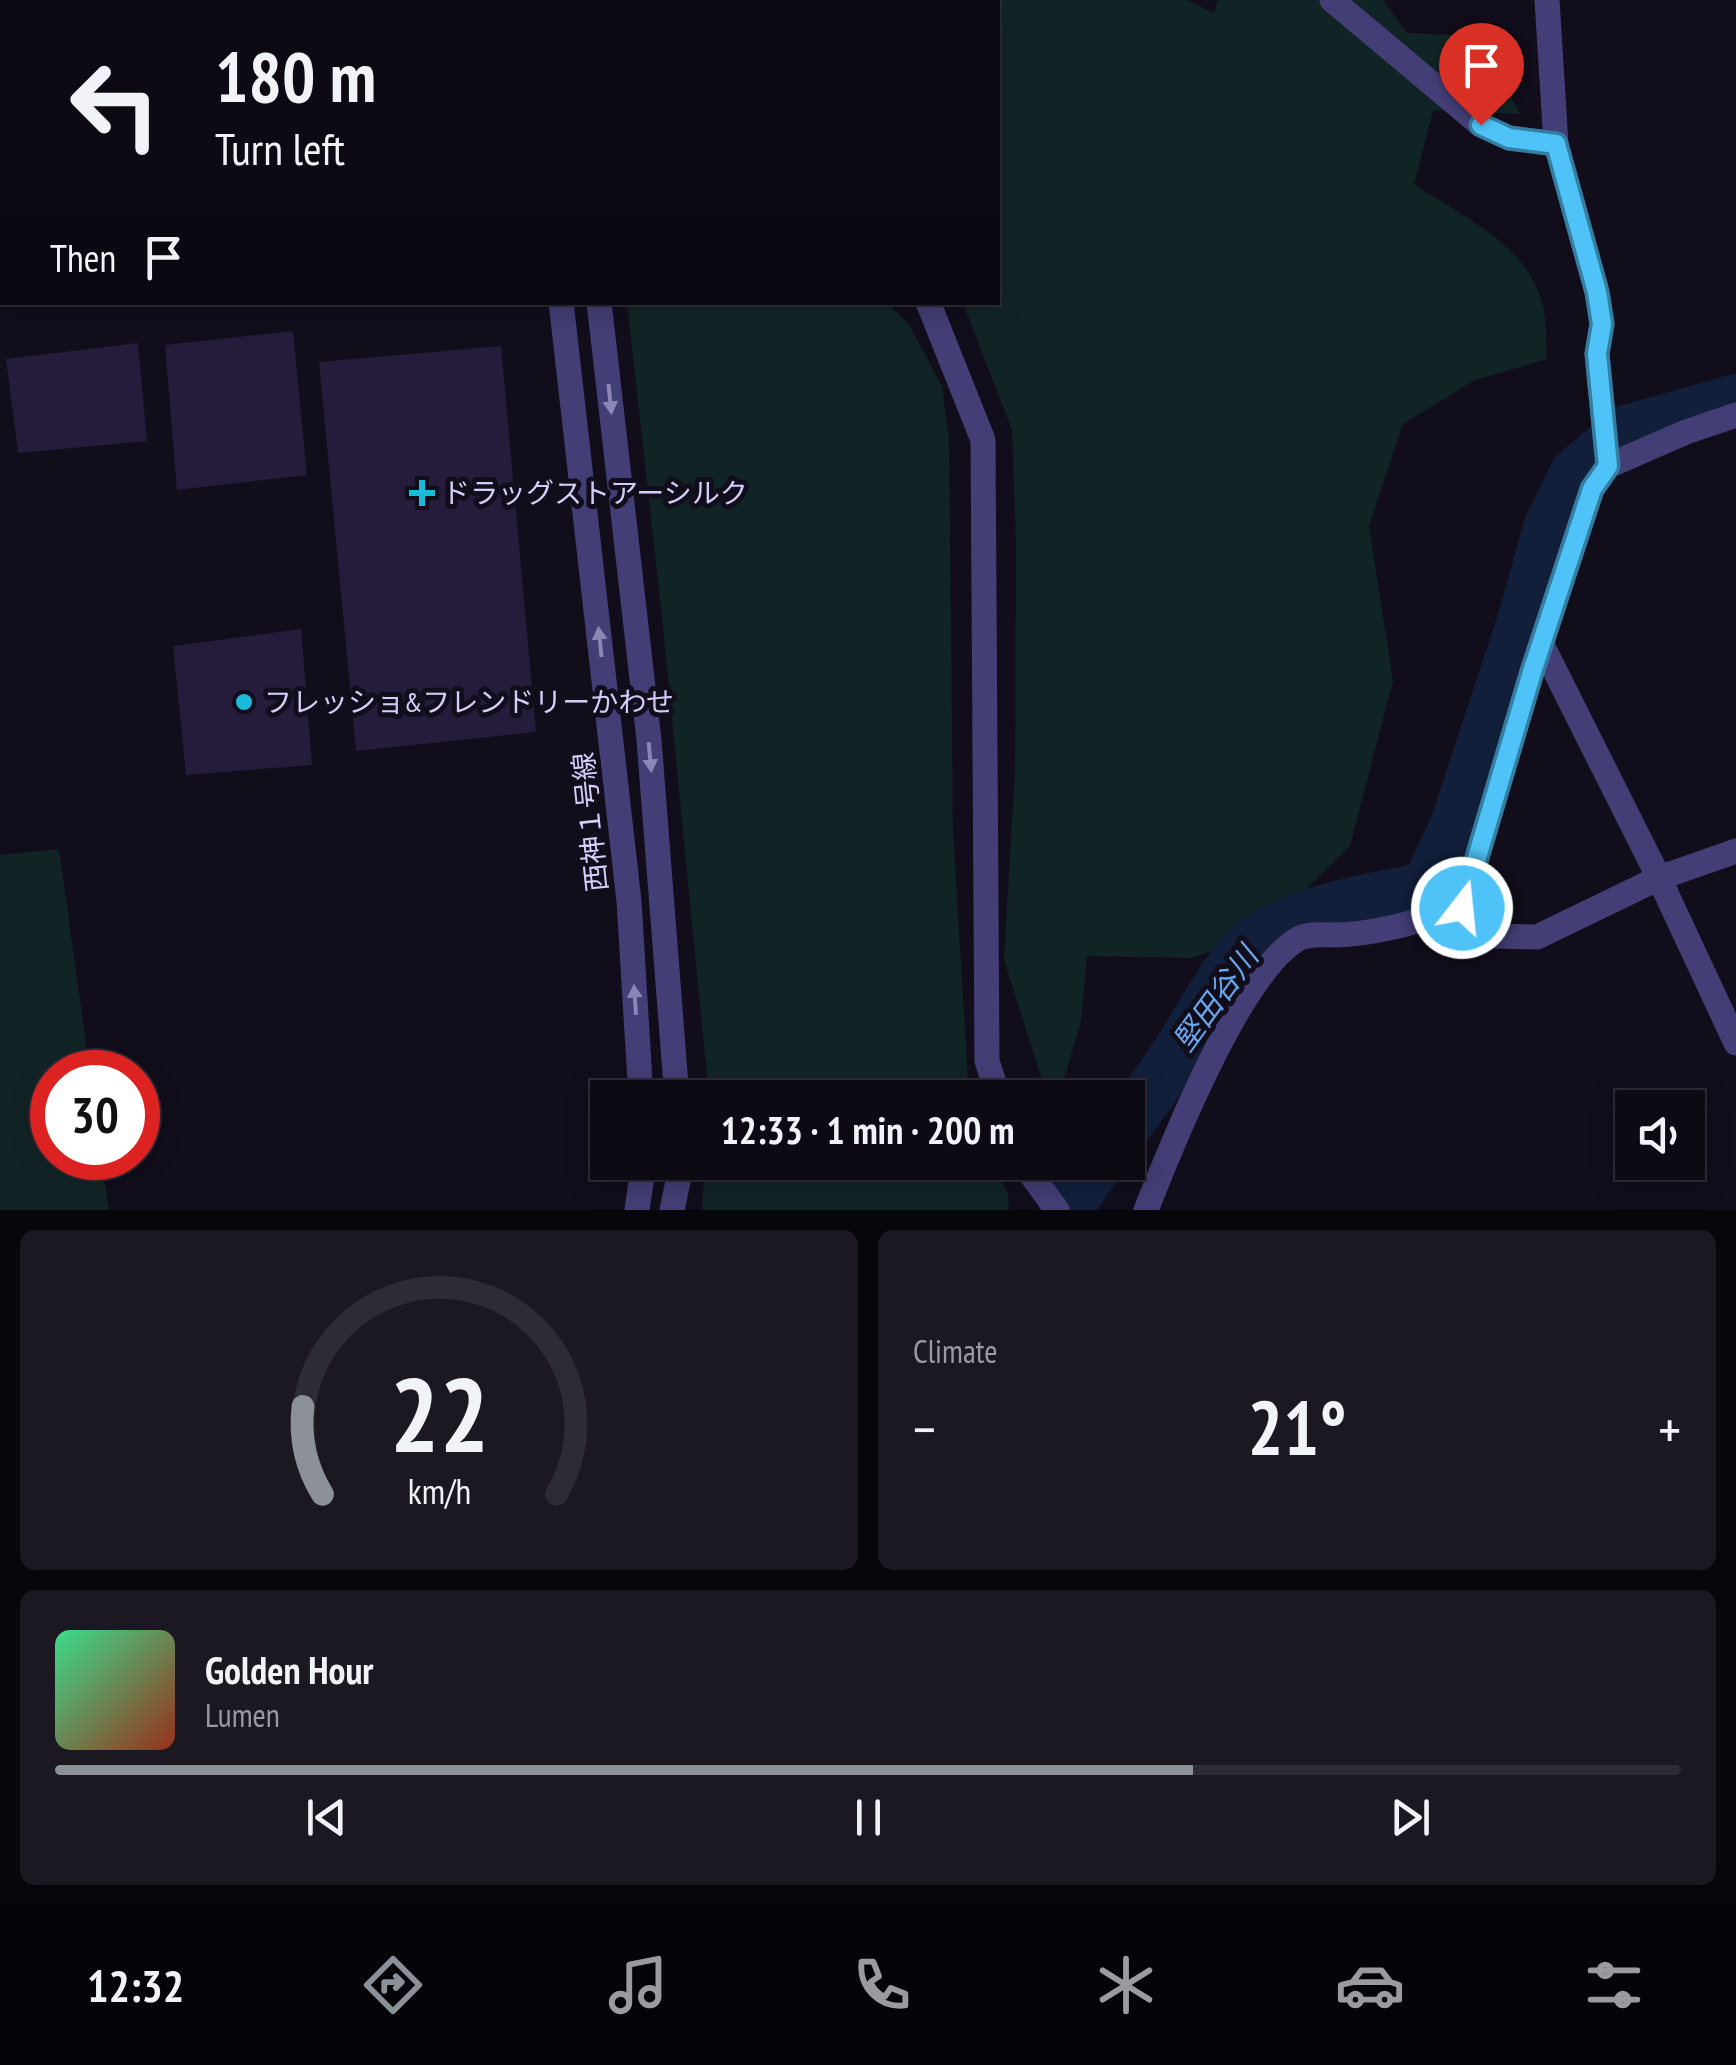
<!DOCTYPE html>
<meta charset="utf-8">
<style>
:root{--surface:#0d0a14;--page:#1b1822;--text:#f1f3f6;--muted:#9a9aa0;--line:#2d2b34;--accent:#8c9099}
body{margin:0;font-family:"PT Sans Narrow","Noto Sans JP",sans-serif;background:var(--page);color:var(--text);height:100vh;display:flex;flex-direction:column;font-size:38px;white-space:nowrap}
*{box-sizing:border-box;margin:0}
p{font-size:32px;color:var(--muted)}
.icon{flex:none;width:55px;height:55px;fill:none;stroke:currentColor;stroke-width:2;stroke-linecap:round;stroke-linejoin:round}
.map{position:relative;height:1210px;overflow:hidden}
.side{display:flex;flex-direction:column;gap:20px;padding:20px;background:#07060b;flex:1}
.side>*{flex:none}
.banner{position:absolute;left:0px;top:0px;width:1000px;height:305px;box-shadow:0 5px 25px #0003,0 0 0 2px var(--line);background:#0d0a14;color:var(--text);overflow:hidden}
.tools{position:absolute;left:1615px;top:1090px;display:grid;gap:20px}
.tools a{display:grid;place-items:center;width:90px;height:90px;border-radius:0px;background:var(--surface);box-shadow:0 5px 25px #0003,0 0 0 2px var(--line);font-size:50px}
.speed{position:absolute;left:30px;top:1050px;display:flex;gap:20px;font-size:50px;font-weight:700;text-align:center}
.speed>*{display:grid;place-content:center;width:130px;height:130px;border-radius:50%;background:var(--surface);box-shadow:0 5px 25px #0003,0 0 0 2px var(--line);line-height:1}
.speed .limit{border:15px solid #d22;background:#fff;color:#111}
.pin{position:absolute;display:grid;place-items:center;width:85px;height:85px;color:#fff;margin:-102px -42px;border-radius:50% 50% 50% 0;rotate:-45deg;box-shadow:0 0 10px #0007}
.pin .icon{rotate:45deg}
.me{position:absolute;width:110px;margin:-55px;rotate:16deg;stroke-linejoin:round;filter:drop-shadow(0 0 8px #0008)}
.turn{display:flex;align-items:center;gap:35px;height:210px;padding:0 50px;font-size:45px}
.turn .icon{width:130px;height:130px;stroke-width:2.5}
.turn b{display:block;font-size:70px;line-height:85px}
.then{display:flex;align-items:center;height:95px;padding:0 50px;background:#0003;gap:20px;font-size:38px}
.big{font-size:75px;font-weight:700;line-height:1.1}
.side .widget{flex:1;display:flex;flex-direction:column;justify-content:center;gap:15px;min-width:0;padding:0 35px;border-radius:15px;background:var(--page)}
.side .dial{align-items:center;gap:0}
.dial svg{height:260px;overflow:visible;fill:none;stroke:var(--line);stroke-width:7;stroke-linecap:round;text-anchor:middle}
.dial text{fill:var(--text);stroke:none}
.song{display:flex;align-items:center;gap:30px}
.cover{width:120px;height:120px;border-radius:15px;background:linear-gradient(135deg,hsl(150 70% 55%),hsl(10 70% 35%))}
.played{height:10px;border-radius:5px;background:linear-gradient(90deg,var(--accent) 70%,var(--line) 70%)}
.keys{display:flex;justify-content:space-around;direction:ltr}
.heat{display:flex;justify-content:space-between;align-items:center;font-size:55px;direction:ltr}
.side .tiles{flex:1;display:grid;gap:20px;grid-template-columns:1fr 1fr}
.widget:last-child{grid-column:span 2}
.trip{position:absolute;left:590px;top:1080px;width:555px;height:100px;border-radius:0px;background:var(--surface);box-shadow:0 5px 25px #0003,0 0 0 2px var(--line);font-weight:700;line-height:100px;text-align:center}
.tabs{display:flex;height:160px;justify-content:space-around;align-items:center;background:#050408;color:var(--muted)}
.tabs .icon{width:70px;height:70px}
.tabs .on{color:var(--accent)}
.tabs b{font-size:45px;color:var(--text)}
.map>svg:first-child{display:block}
.green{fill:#112425}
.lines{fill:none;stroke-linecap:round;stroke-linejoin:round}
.river{stroke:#111f3b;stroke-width:52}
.building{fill:#241c3a}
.minor{stroke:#433e75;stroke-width:25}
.tertiary{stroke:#433e75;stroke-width:25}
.oneway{fill:#8c86b7}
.route-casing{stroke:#337fa1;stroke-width:25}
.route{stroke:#4fc3f7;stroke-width:18}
.poi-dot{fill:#19bada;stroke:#110d1b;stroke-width:4}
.labels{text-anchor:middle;stroke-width:10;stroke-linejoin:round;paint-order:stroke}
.poi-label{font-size:28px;fill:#d5cdf9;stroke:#110d1b;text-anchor:start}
.street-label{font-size:28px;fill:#d5cdf9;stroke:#110d1b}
.water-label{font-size:30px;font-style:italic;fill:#67a7ee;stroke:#110d1b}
</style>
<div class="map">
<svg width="1736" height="1210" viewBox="0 0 1736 1210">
<rect width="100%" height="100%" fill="#110d1b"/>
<!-- green -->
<g class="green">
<path d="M621 0H1186L1214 13 1218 0H1383L1407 33 1480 36 1520 114 1433 111 1414 184C1462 217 1534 247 1544 312 1547 327 1546 344 1547 359L1475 380 1403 424 1369 526 1393 681 1350 846 1257 937 1191 958 1087 956 1081 1021 1063 1083H1043L1004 960 1015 769 1016 547 1012 430 963 303 998 302V2Z"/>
<polygon points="627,303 887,303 908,323 942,386 949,441 953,831 969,1097 709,1097 662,617"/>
<polygon points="59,849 90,1072 52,1072 52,1158 101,1158 109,1210 0,1210 0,855"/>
<polygon points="705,1162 993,1163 1008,1194 1009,1210 702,1210"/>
</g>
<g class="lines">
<!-- river -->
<g class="river">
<path d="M1128 1123C1144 1100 1162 1077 1177 1054 1195 1027 1233 955 1257 940 1307 908 1371 899 1427 888L1456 825 1524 618 1549 528 1575 474 1626 431 1736 400"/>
<polyline points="1065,1210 1099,1162"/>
</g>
</g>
<!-- building -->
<g class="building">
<polygon points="293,331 307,475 177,490 165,345"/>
<polygon points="138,343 147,441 18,453 6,359"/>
<polygon points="501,346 536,732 356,751 319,362"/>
<polygon points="301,629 312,765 186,775 173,646"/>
</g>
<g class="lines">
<!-- minor -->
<g class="minor">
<polyline points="1332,0 1481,125 1509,138 1556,144"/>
<polyline points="1547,0 1556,144 1597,292 1602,323 1597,354 1608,466"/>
<polyline points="1542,645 1659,878 1736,1043"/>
<polyline points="1462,908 1493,936 1537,937 1659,878 1736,851"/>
<path d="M1146 1210C1172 1144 1240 973 1298 939 1308 933 1324 935 1336 935 1380 934 1420 920 1462 908L1532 671 1592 489 1608 466 1686 432 1736 415"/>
</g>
<!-- tertiary -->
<g class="tertiary">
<polyline points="532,0 532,2"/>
<polyline points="568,0 568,2"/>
<polyline points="0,236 2,235"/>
<polyline points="0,275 2,274"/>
<polyline points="561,302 629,901 641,1098"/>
<polyline points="599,302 649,740 677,1098"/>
<polyline points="928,302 983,440 987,1061 999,1098"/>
<polyline points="1022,1162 1057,1210"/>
<polyline points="637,1210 644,1162"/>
<polyline points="672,1210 682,1162"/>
</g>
</g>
<!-- one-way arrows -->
<defs><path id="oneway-solid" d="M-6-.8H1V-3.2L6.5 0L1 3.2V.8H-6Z" transform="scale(2.5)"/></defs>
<g class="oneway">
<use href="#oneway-solid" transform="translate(610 399) rotate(84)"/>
<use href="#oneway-solid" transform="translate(600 642) rotate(-96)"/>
<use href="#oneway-solid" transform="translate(650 757) rotate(85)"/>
<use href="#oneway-solid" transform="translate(635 1000) rotate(-94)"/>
</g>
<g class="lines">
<!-- route casing -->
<g class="route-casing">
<polyline id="route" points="1462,908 1532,672 1592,489 1608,466 1597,354 1602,324 1597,292 1556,144 1509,138 1481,125"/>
</g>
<!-- route -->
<use href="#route" class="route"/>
</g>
<!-- markers -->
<g class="poi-dot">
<path d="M417 478h10v10h10v10h-10v10h-10v-10h-10v-10h10z"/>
<circle cx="244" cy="702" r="10"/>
</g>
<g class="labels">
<!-- poi labels -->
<g class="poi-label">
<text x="442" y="503">ドラッグストアーシルク</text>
<text x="264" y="712">フレッショ&amp;フレンドリーかわせ</text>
</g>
<!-- street labels -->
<g class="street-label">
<text transform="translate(590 822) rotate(-96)" y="10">西神１号線</text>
</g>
<!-- water labels -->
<g class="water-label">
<text transform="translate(1216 999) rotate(-54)" y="10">堅田谷川</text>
</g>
</g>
</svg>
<div class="tools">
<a><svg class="icon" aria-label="sound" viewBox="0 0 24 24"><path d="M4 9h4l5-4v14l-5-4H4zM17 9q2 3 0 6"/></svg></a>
</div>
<div class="speed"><div class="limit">30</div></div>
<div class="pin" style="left:1481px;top:125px;background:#d93025"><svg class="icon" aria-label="arrive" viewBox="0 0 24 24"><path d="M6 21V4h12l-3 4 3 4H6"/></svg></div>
<svg class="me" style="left:1462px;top:908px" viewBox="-20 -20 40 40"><circle r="17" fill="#4fc3f7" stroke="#fff" stroke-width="3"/><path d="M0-11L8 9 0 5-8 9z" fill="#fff"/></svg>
<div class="trip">12:33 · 1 min · 200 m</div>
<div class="banner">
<div class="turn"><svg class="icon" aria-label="left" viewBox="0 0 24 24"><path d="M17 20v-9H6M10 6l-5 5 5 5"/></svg><div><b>180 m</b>Turn left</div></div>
<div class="then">Then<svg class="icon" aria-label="arrive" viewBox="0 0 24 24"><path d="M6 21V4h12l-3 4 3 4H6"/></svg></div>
</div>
</div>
<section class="side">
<div class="tiles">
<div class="widget dial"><svg viewBox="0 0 100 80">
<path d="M14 69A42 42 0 1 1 86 69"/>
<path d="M14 69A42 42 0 0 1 8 42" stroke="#8c9099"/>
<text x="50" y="56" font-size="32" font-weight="700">22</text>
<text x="50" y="72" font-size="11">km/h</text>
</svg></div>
<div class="widget"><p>Climate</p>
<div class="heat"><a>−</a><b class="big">21°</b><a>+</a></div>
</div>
<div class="widget">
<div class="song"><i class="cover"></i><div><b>Golden Hour</b><p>Lumen</p></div></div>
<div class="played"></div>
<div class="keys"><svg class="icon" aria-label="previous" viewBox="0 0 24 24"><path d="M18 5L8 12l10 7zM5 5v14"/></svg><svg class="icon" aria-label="pause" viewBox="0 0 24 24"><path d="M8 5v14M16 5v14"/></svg><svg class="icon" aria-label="next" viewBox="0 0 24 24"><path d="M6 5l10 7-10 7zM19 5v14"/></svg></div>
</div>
</div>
</section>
<nav class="tabs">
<b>12:32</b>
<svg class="icon on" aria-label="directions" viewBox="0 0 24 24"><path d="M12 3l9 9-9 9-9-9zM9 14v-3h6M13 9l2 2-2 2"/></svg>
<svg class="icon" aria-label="music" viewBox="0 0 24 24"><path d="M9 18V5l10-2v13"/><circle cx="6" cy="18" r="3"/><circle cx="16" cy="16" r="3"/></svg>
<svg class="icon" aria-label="phone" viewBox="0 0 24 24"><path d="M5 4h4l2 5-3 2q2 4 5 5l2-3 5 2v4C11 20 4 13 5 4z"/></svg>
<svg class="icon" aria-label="climate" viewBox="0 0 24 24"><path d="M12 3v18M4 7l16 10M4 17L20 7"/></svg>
<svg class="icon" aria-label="car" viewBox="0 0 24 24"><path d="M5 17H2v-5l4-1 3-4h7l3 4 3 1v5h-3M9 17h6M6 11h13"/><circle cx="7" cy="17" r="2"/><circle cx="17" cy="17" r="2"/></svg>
<svg class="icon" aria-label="filters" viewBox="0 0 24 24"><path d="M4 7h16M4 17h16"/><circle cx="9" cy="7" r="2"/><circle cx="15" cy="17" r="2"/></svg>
</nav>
